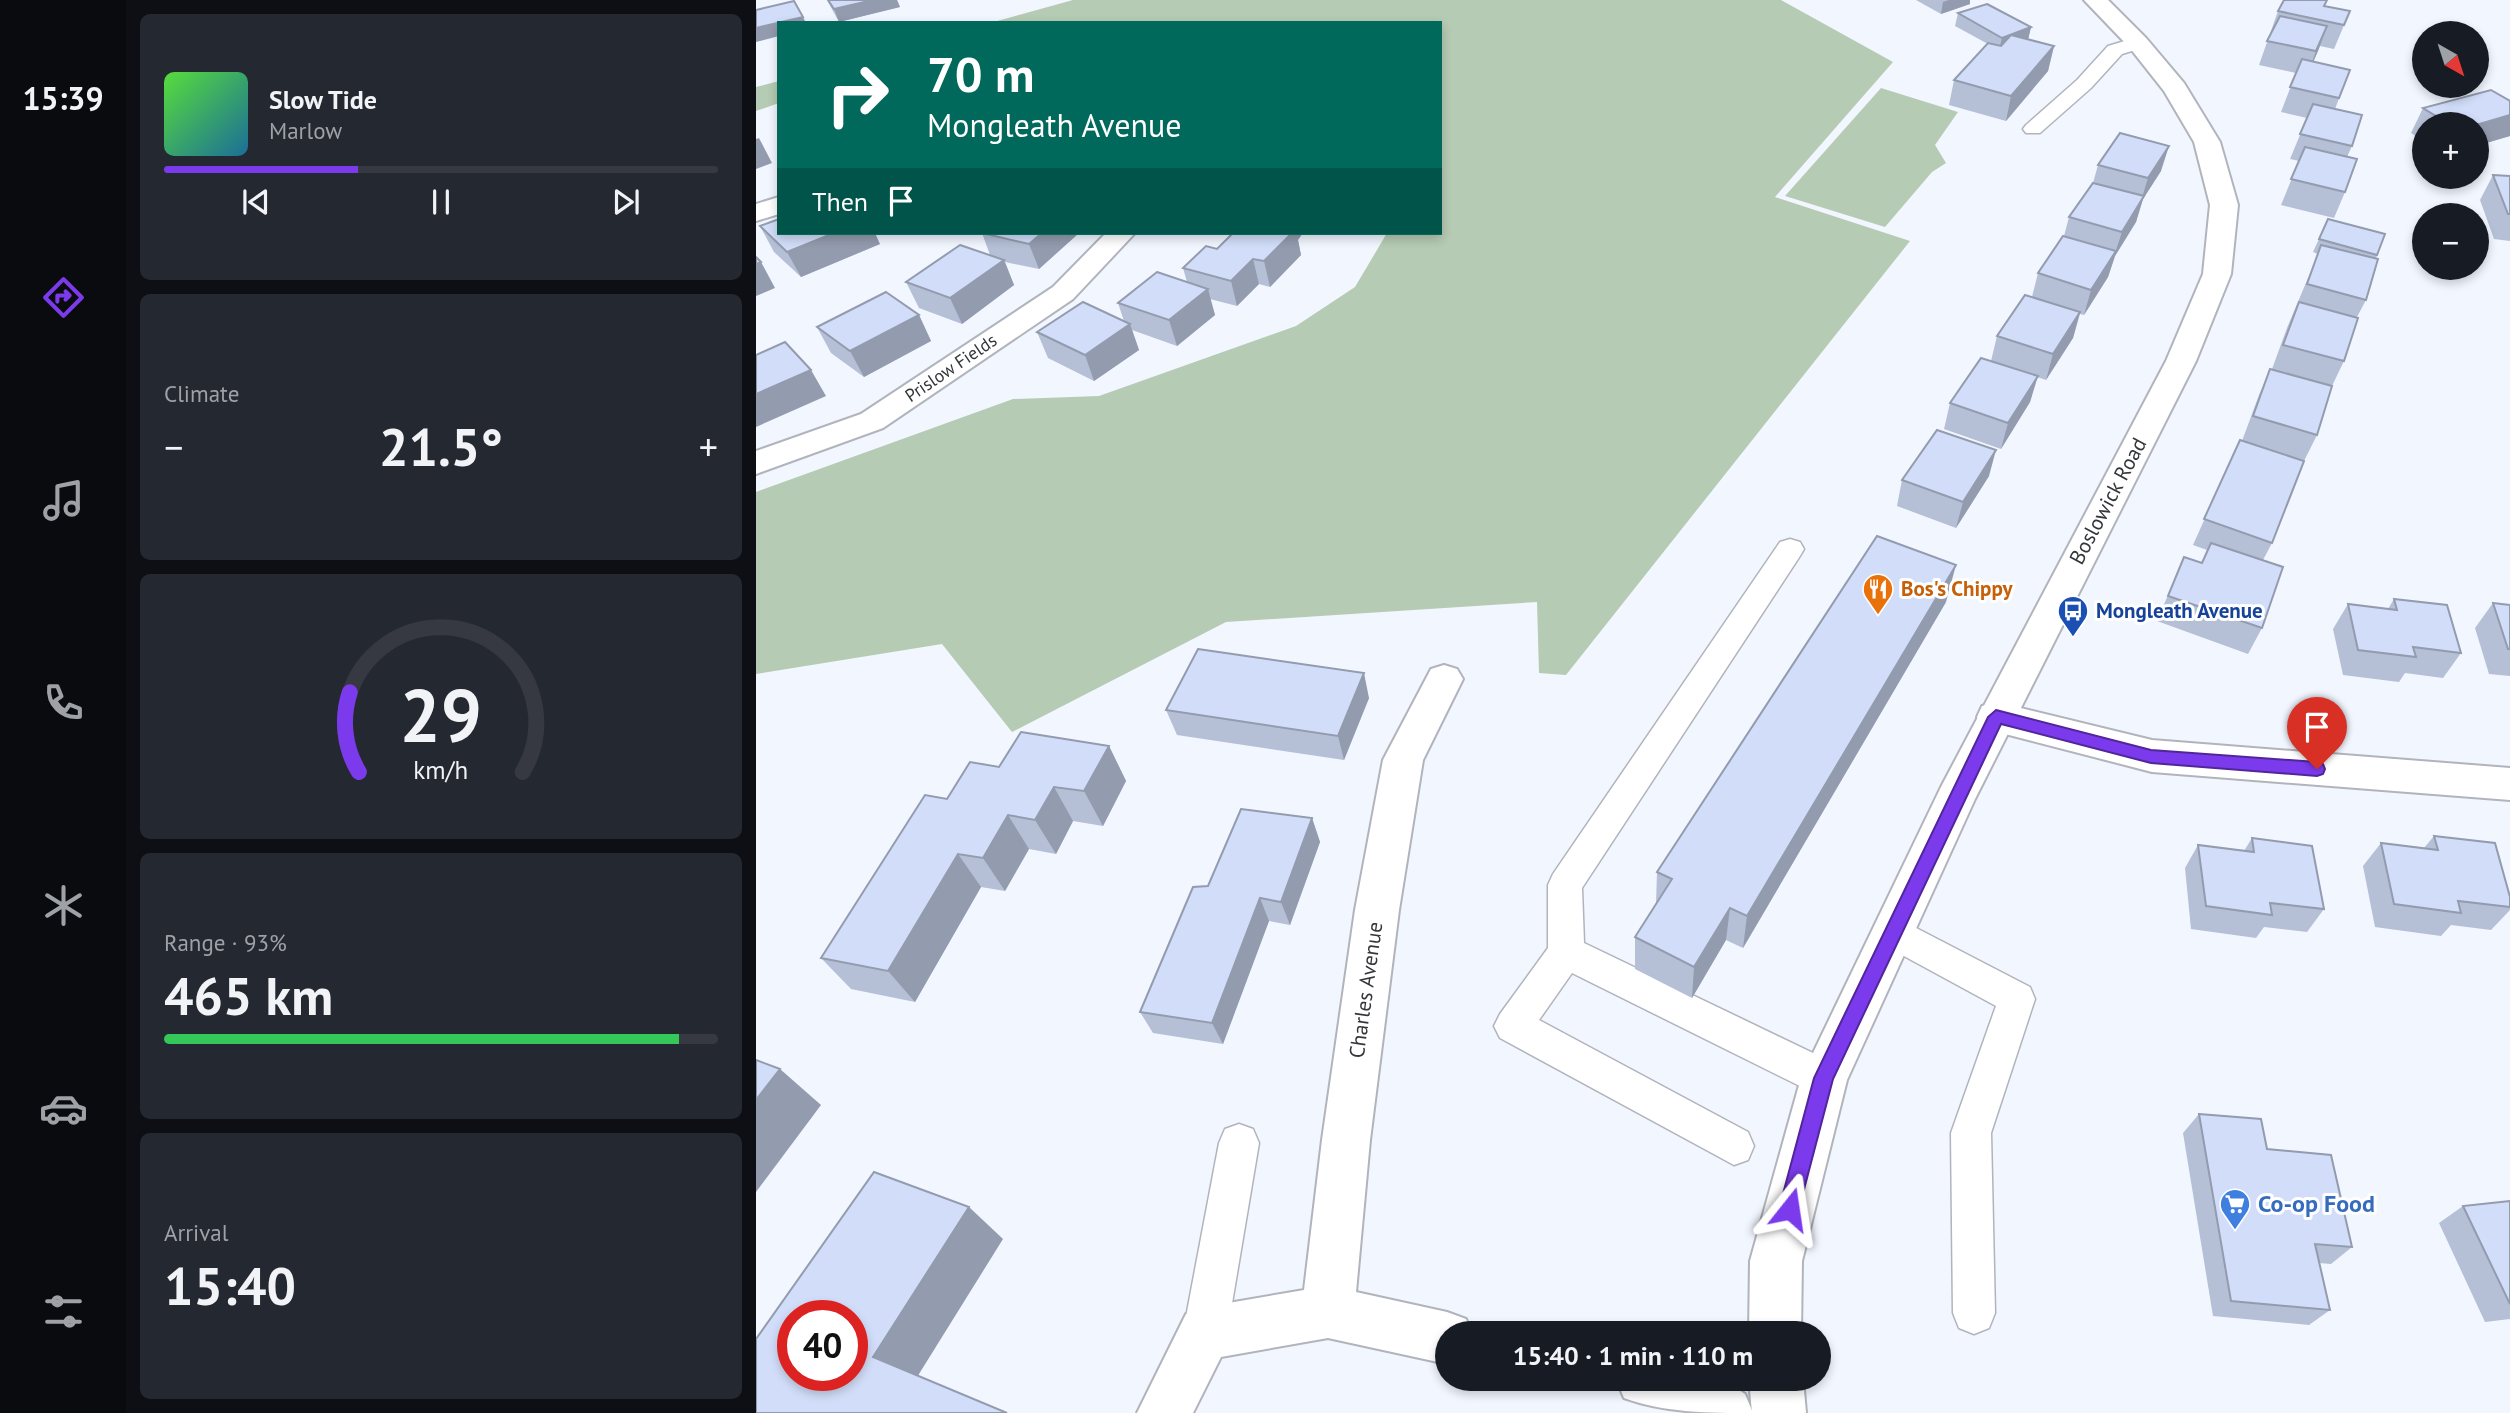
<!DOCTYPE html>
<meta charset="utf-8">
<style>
:root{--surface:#171b24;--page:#242831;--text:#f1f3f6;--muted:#9ea1a6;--line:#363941;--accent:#7c3aed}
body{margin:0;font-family:"PT Sans",sans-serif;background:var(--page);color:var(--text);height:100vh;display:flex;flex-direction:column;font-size:26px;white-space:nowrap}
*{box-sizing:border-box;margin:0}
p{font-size:23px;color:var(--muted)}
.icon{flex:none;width:38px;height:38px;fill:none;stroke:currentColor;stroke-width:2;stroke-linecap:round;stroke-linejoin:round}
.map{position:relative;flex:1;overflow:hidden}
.sheet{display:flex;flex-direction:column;gap:14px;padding:14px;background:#0d0f14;width:630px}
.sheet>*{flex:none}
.hud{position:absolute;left:21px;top:21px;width:665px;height:214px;border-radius:0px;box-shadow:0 4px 10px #0003;background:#00695c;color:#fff;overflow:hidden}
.needle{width:46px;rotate:141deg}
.controls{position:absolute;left:1656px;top:21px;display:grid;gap:14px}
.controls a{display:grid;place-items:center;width:77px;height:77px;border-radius:50%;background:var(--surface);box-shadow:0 4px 10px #0003;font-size:35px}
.speed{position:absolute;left:21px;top:1300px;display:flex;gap:14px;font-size:35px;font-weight:700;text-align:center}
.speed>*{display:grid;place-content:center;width:91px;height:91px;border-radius:50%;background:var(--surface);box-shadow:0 4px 10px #0003;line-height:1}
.speed .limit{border:10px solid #d22;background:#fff;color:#111}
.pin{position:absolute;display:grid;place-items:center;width:60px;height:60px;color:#fff;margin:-72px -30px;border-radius:50% 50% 50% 0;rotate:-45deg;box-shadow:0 0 7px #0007}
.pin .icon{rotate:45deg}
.me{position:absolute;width:77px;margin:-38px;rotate:15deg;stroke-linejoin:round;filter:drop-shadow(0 0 5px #0008)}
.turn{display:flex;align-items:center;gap:24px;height:147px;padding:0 35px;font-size:32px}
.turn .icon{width:91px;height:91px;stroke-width:2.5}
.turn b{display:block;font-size:49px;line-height:60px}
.then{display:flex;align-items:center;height:66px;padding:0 35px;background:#0003;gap:14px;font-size:26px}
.big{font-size:52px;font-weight:600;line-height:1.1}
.sheet .widget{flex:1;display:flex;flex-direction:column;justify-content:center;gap:10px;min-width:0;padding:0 24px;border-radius:10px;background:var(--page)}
.sheet .dial{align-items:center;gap:0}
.dial svg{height:182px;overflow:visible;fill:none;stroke:var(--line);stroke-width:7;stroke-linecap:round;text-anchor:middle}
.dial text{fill:var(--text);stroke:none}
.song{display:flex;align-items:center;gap:21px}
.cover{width:84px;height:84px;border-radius:10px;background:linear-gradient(135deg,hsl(110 70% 55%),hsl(200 70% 35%))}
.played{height:7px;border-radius:4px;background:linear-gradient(90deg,var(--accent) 35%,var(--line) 35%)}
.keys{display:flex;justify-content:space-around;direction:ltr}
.heat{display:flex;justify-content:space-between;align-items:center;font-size:38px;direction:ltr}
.charge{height:10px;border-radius:5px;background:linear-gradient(90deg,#34c759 93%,var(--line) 0)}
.trip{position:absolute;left:679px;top:1321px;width:396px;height:70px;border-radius:35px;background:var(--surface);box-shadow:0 4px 10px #0003;font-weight:600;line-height:70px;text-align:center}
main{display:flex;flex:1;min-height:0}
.menu{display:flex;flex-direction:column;width:126px;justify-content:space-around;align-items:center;background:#090b0e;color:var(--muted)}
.menu .icon{width:49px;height:49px}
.menu .on{color:var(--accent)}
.menu b{font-size:32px;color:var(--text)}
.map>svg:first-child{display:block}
.green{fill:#b6cbb3}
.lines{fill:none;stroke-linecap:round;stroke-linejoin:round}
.service-casing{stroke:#b1b4bc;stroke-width:3}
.minor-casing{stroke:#b1b4bc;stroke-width:4}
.tertiary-casing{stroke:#b1b4bc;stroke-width:4}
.service{fill:#fff;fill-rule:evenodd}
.minor{fill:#fff;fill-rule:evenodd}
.tertiary{fill:#fff;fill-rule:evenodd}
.wall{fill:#b5bfd6}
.shaded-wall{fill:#939bae}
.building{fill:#d2def9;stroke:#939bae;stroke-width:2;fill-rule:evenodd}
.route{fill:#7c3aed;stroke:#51269a;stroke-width:2}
.labels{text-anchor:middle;stroke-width:6;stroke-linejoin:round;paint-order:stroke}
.far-street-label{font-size:18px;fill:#343639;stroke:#fff}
.street-label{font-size:21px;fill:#343639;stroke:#fff}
.food-label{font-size:21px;font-weight:bold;fill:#c56008;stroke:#fff;text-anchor:start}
.transit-label{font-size:21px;font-weight:bold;fill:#164399;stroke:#fff;text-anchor:start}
.near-shop-label{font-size:24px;font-weight:bold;fill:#366cbe;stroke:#fff;text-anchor:start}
</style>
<main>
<nav class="menu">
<b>15:39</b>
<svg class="icon on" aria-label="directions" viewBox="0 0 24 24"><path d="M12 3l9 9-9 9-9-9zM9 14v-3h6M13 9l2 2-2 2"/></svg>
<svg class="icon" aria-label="music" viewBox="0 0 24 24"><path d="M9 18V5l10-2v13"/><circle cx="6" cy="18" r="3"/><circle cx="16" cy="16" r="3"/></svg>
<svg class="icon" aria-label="phone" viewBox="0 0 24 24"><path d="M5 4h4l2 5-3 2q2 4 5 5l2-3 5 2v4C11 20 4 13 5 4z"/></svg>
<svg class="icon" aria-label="climate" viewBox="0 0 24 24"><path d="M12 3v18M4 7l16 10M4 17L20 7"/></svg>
<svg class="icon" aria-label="car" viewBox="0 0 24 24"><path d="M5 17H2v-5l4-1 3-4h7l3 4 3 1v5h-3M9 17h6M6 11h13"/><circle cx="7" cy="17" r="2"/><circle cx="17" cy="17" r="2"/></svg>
<svg class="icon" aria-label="filters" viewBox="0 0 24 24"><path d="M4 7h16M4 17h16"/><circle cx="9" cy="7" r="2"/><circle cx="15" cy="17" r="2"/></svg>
</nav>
<section class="sheet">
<div class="widget">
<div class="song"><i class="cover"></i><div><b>Slow Tide</b><p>Marlow</p></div></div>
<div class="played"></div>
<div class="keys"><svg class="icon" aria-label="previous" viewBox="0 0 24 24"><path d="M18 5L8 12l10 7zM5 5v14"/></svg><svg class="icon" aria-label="pause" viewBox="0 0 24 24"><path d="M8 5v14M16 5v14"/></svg><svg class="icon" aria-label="next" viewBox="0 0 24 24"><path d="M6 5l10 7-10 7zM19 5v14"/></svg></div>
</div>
<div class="widget"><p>Climate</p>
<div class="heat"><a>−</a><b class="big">21.5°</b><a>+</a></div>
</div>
<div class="widget dial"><svg viewBox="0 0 100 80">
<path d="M14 69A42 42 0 1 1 86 69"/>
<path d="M14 69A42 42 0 0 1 10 34" stroke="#7c3aed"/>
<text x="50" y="56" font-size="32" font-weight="700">29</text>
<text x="50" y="72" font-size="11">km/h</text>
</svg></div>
<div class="widget"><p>Range · 93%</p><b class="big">465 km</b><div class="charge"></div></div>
<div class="widget"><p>Arrival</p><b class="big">15:40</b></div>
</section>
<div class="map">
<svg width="1754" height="1413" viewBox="0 0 1754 1413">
<rect width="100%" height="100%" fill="#f2f6ff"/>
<!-- green -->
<g class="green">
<polygon points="317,0 1025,0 1137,62 1019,197 1154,241 810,675 783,673 781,602 470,622 256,732 186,644 0,674 0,492 257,399 343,396 540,326 599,287 631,233 684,233 684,23 234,23"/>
<polygon points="23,81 23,103 0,111 0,87"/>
<polygon points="1125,88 1202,112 1179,145 1190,163 1176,172 1129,227 1029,196"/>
</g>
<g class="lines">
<!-- service casing -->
<g class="service-casing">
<g id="service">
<polygon points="1382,37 1392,43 1389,47 1366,54 1335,88 1284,133 1270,133 1267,129 1270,125 1321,80 1352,46"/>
<polygon points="1034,539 1044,542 1048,549 1044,556 826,888 828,943 1082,1065 1087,1078 1082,1091 1068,1096 1054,1091 816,973 783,1020 992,1132 998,1146 992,1160 978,1165 744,1038 738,1026 744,1014 792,948 792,885 797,874 1024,542"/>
<polygon points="1137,916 1274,987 1279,999 1235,1133 1239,1313 1233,1328 1218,1334 1203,1328 1197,1313 1195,1133 1240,1006 1124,943 1119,932 1124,921"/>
<polygon points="483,1124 497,1129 503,1143 471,1333 464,1348 449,1355 434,1348 427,1333 463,1143 469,1129"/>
</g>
</g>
<!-- minor casing -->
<g class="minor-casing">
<g id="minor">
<polygon points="23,197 23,214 0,221 0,204"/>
<polygon points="350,233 379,233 317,299 127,428 0,474 0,451 105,414 297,287"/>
<polygon points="688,665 701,669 707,679 667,760 643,910 614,1140 600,1292 691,1312 710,1319 716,1334 691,1334 691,1364 572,1338 465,1357 437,1413 381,1413 430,1314 449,1307 548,1290 566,1140 599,910 627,760 675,669"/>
<polygon points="1240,702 1396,740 1754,768 1754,800 1396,772 1226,728 1221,717 1226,706"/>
<path d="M860 1379H966L989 1394 997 1413C952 1413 910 1413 868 1398Z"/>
</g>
</g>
<!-- tertiary casing -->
<g class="tertiary-casing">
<g id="tertiary">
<polygon points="1328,0 1352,0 1390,38 1428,83 1464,142 1482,205 1475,274 1440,361 1219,799 1091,1080 1046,1261 1045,1334 993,1334 994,1261 1045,1078 1185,787 1410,361 1447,274 1454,205 1438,142 1408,91 1374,48"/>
<polygon points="993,1379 1047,1379 1050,1413 996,1413"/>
</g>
</g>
<!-- service -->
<use href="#service" class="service"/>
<!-- minor -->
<use href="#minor" class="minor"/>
<!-- tertiary -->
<use href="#tertiary" class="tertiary"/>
</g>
<!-- wall -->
<g class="wall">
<polygon points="71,0 141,0 144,7 83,22"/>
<polygon points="1160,0 1214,0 1214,4 1185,14"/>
<polygon points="1568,6 1594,11 1578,49 1564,46 1557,62 1594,70 1579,109 1596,146 1591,157 1589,192 1578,218 1525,205 1543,161 1534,159 1551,118 1525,112 1540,73 1503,65 1522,11"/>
<polygon points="1202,13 1275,27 1272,40 1298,46 1292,71 1250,121 1193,105 1198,80 1232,44 1199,26"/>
<polygon points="1735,90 1754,101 1754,136 1720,146 1720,124 1668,124 1668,141 1655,133 1667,108"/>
<polygon points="1342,165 1405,171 1387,199 1380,222 1359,256 1352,277 1328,315 1324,314 1317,338 1290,380 1281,377 1274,402 1245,449 1188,429 1194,403 1235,361 1241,336 1276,297 1282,273 1308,236 1313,217 1337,183"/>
<polygon points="1737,175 1754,176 1754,241 1738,239 1724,200"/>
<polygon points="1572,219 1621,255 1610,300 1601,317 1588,361 1576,386 1561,435 1548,461 1516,543 1507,560 1506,628 1492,654 1401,621 1428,557 1446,563 1451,550 1437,545 1484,440 1486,441 1503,395 1514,369 1516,369 1531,328 1562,254 1557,252"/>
<polygon points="4,226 124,244 45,277 18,252"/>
<polygon points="226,233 323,233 283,269 249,262 258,285 206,324 163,308 150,282 234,255"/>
<polygon points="542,240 545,255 514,287 503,284 481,306 454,299 459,315 421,346 376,330 383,350 338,381 292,358 281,332 368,321 362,303 431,282 427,268 461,249"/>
<polygon points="163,315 175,341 108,377 75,353 61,327"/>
<polygon points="1233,476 1200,528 1141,506 1146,480"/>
<polygon points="1638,599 1705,653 1687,678 1649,673 1643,682 1587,675 1577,629 1592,604 1632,609"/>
<polygon points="1190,602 987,948 970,940 936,998 879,969 879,937 900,904 901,872"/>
<polygon points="1737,603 1754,605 1754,676 1733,674 1719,628"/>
<polygon points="613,698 588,760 421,735 410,710"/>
<polygon points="353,746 370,781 347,826 317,821 300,854 273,849 249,891 225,887 159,1002 95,989 65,958 191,799 243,767"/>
<polygon points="556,818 564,842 534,925 513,921 467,1044 397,1033 384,1012 452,886"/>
<polygon points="1678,836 1754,897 1754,910 1735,930 1695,925 1685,936 1619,927 1607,866 1625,843 1668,848"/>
<polygon points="1496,838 1568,909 1551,932 1508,927 1500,938 1435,929 1429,868 1442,845 1488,851"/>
<polygon points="1443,1114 1511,1149 1596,1247 1575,1264 1563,1263 1574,1310 1553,1325 1457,1316 1427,1133"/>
<polygon points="1754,1201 1754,1319 1729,1322 1683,1223 1707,1206"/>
</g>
<!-- shaded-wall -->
<g class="shaded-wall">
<polygon points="117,0 141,0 144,7 83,22 78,9"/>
<polygon points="1193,0 1214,0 1214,4 1185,14 1187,2"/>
<polygon points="47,17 50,23 23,23 23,36 0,42 0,28"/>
<polygon points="1571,26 1562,51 1551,76 1560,51"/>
<polygon points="1275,27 1272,40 1243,50 1246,38"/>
<polygon points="1298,46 1292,71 1250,121 1255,96"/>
<polygon points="1754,115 1754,136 1720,146 1720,125"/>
<polygon points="3,138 16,163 0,169 0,139"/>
<polygon points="1413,146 1405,171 1387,199 1380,222 1359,256 1352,277 1328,315 1335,290 1359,253 1366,232 1385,201 1392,178"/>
<polygon points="78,233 119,233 124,244 45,277 31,252"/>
<polygon points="286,233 323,233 283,269 273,244"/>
<polygon points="536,233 547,233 542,240 545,255 514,287 508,261"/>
<polygon points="497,259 503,284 481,306 475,281"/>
<polygon points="248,260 258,285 206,324 194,298"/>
<polygon points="5,262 19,288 0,296 0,264"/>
<polygon points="452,289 459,315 421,346 413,320"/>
<polygon points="1324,312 1317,338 1290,380 1297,354"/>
<polygon points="163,315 175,341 108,377 94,351"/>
<polygon points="374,324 383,350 338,381 329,355"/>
<polygon points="55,370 70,396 0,427 0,394"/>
<polygon points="1282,376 1274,402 1245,449 1252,423"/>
<polygon points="1240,450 1233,476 1200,528 1207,502"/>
<polygon points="1200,565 1190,602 987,948 991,916"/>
<polygon points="608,673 613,698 588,760 582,736"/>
<polygon points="353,746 370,781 347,826 328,791"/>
<polygon points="298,787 317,821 300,854 279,820"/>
<polygon points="252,815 273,849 249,891 227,858"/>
<polygon points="556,818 564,842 534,925 525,902"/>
<polygon points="202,854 225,887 159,1002 132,971"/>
<polygon points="504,898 513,921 467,1044 456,1023"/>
<polygon points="974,908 970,940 936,998 938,967"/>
<polygon points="24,1069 65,1105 0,1192 0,1100"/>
<polygon points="213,1207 247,1239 158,1382 117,1357"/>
</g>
<!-- building -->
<g class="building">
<polygon points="72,0 117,0 78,9"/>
<polygon points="1528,0 1571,0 1568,6 1594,11 1588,25 1522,11"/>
<polygon points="38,1 47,17 0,28 0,10"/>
<polygon points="1231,4 1275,27 1246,38 1202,13"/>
<polygon points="1524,16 1571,26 1560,51 1511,41"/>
<polygon points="1255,35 1298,46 1255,96 1198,80 1232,43 1245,46"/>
<polygon points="1546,59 1594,70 1583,98 1534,87"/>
<polygon points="1735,90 1754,101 1754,115 1720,125 1693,124 1667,108"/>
<polygon points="1557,104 1606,115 1596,146 1544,134"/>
<polygon points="1364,133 1413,146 1392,178 1342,165"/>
<polygon points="1549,147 1601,159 1589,192 1535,179"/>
<polygon points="1737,175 1754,176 1754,214 1752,214"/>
<polygon points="1337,183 1388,196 1366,232 1313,217"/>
<polygon points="23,219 23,233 78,233 31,252 4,226"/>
<polygon points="1572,219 1629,234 1621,255 1563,239"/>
<polygon points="226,233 286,233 273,244"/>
<polygon points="477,233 536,233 508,261 497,259 475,281 427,268 450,246 461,249"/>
<polygon points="1307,236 1360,251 1335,290 1282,273"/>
<polygon points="204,245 248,260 194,298 150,282"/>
<polygon points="1565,245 1622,259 1610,300 1551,284"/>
<polygon points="0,257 5,262 0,264"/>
<polygon points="401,272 452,289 413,320 362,303"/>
<polygon points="130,292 163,315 94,351 61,327"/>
<polygon points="1269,295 1324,312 1297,354 1241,336"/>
<polygon points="327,302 374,324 329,355 281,332"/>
<polygon points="1543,302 1602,318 1588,361 1527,345"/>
<polygon points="29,342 55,370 0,394 0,355"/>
<polygon points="1225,358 1282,376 1252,423 1194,403"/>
<polygon points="1514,369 1576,386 1561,435 1497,416"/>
<polygon points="1181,430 1240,450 1207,502 1146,480"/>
<polygon points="1484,440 1548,461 1516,543 1448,519"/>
<polygon points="1121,536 1200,565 991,916 974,908 938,967 879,937 916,879 901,872"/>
<polygon points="1455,543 1527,567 1506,628 1412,596 1428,557 1446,563"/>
<polygon points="1638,599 1691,605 1705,653 1657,647 1660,657 1602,650 1592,604 1641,610"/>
<polygon points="1737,603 1754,605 1754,649 1752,649"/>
<polygon points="442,649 608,673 582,736 410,710"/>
<polygon points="265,732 353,746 328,791 298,787 279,820 252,815 227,858 202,854 132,971 65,958 169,795 191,799 214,762 243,767"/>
<polygon points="485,809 556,818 525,902 504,898 456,1023 384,1012 437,887 452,886"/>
<polygon points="1678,836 1739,843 1754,897 1754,907 1702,901 1705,913 1638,904 1625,843 1682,850"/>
<polygon points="1496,838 1556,846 1568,909 1514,903 1516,915 1450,906 1442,845 1498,852"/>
<polygon points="0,1060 24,1069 0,1100"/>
<polygon points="1443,1114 1505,1119 1511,1149 1575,1155 1596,1247 1559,1244 1574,1310 1475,1301"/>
<path d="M118 1172 213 1207 117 1357 251 1413H0V1339ZM37 1316H96V1376H37Z"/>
<polygon points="1754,1201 1754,1304 1707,1206"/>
</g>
<!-- route -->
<polygon class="route" points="1240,710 1395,750 1561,762 1567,764 1569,769 1567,774 1561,776 1395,763 1245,724 1077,1079 1041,1216 1034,1219 1026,1216 1023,1209 1058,1078 1232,717"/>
<!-- icons -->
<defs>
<g id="restaurant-pin" transform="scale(1.575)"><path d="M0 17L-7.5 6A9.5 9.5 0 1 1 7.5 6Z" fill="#e8710a" stroke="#fff"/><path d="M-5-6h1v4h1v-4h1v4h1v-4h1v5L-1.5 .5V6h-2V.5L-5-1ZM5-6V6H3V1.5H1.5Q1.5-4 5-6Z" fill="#fff"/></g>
<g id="bus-pin" transform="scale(1.575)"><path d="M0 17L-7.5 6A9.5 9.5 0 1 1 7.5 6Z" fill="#1a4fb4" stroke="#fff"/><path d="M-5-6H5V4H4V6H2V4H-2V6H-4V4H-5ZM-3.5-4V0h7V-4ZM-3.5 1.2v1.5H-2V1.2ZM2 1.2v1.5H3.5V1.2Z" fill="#fff"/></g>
<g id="supermarket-pin" transform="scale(1.575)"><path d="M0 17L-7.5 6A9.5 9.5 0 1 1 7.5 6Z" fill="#3f7fe0" stroke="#fff"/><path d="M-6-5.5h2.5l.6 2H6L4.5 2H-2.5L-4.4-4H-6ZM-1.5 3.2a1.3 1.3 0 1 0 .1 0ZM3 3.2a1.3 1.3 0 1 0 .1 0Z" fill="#fff"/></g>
</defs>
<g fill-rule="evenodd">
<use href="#restaurant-pin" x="1122" y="589"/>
<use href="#bus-pin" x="1317" y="611"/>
<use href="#supermarket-pin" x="1479" y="1204"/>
</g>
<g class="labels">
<!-- far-street labels -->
<g class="far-street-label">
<text transform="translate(195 368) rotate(-34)" y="6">Prislow Fields</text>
</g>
<!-- street labels -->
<g class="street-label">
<text transform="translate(1352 501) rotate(-62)" y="7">Boslowick Road</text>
<text transform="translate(610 990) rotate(-82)" y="7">Charles Avenue</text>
</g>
<!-- food labels -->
<g class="food-label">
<text x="1145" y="596">Bos's Chippy</text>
</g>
<!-- transit labels -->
<g class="transit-label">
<text x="1340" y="618">Mongleath Avenue</text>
</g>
<!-- near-shop labels -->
<g class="near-shop-label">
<text x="1502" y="1212">Co-op Food</text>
</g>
</g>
</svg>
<div class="controls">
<a><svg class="needle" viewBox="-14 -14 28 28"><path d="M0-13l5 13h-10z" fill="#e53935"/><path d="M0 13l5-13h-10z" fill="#9ea1a6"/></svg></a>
<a>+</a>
<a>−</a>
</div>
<div class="speed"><div class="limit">40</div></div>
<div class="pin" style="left:1561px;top:769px;background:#d93025"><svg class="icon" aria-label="arrive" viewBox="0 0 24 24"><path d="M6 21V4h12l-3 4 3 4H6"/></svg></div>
<svg class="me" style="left:1034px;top:1209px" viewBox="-20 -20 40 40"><path d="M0-17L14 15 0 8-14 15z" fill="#7c3aed" stroke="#fff" stroke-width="4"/></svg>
<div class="trip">15:40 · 1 min · 110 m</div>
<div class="hud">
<div class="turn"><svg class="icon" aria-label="right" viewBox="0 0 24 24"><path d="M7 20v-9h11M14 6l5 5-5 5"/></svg><div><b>70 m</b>Mongleath Avenue</div></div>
<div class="then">Then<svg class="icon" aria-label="arrive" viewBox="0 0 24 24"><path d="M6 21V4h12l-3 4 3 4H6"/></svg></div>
</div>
</div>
</main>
